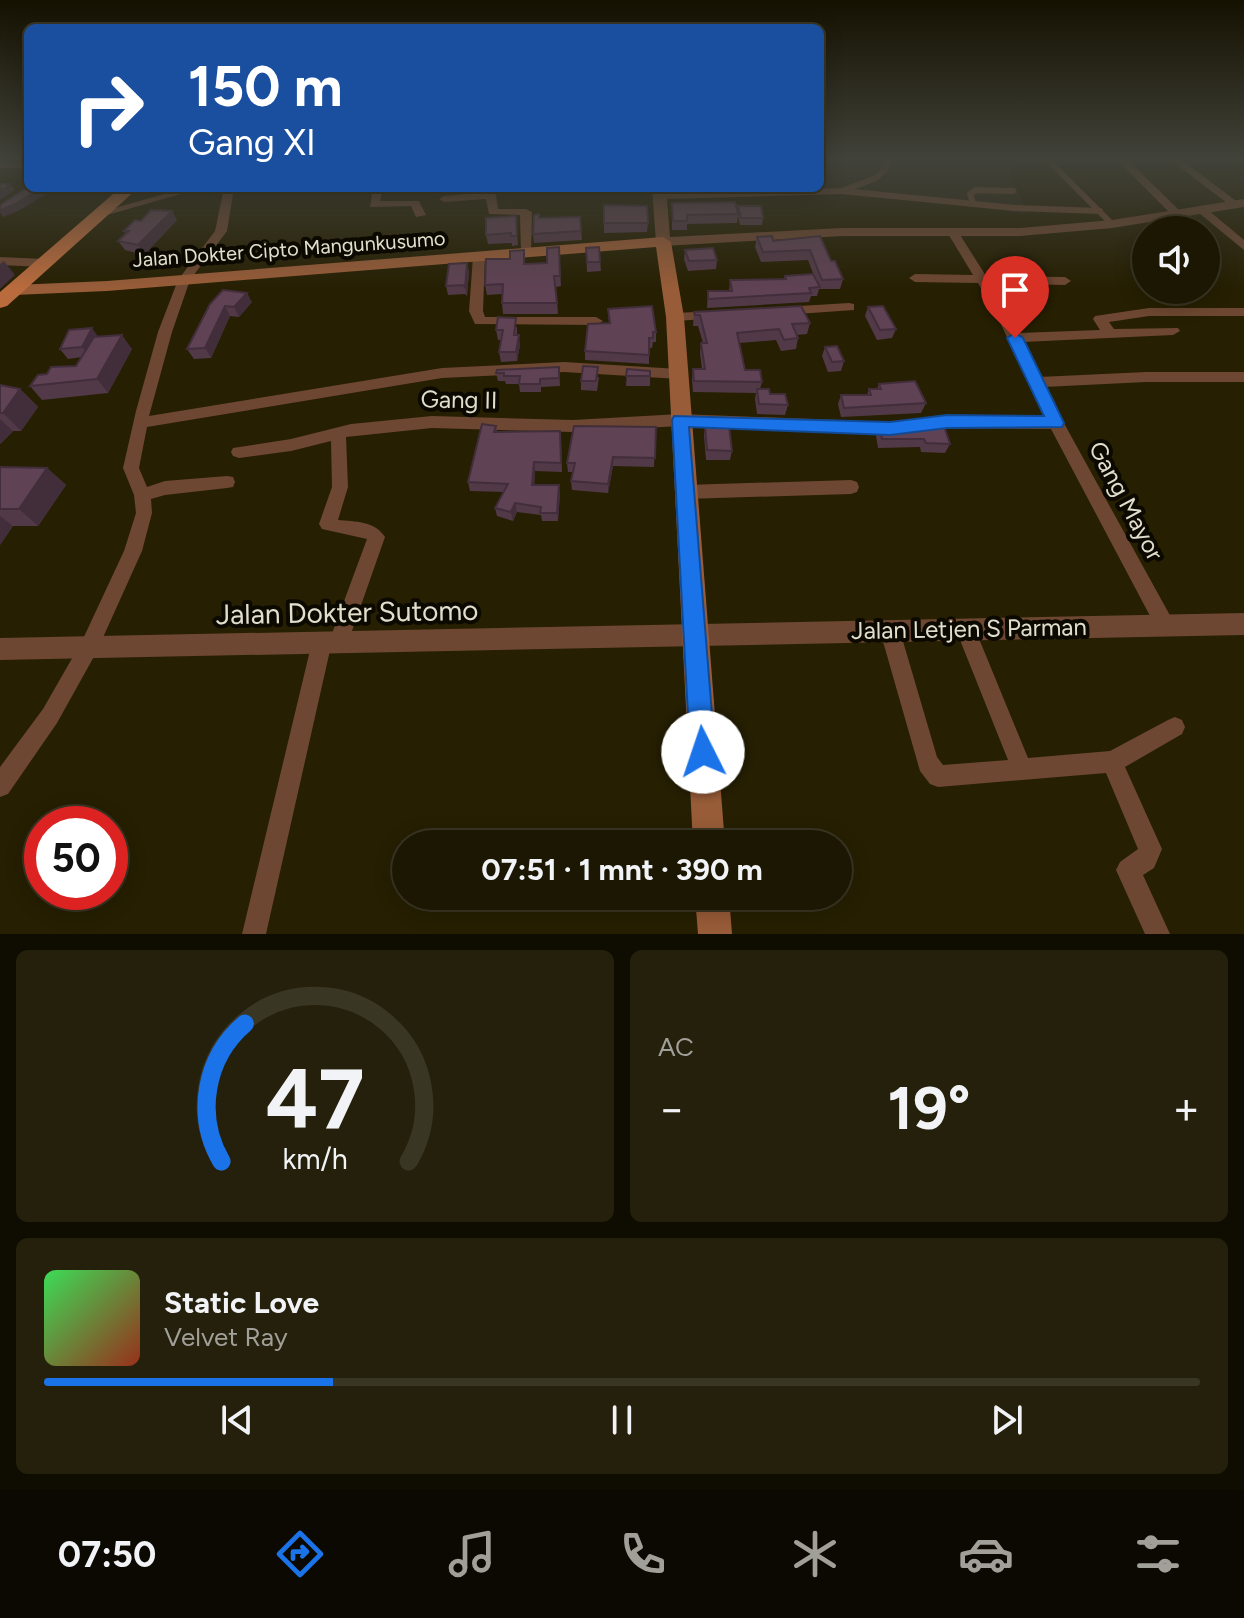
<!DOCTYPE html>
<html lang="id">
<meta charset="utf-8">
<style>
:root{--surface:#1c1702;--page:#25200c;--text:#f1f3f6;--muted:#a09f99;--line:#3a3624;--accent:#1a73e8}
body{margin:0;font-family:Figtree,sans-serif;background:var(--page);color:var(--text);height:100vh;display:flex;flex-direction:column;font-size:30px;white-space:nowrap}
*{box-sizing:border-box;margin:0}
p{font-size:26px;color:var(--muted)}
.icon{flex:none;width:44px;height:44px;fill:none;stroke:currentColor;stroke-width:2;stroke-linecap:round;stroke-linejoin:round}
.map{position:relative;height:934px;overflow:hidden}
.details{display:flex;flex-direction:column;gap:16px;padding:16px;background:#0f0d01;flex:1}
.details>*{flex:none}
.guide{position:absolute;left:24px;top:24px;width:800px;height:168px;border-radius:12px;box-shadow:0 4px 20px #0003,0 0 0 2px var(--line);background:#1a4fa0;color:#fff;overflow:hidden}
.controls{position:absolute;left:1132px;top:216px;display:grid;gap:16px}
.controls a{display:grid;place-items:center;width:88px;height:88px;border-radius:50%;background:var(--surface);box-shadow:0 4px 20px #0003,0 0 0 2px var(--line);font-size:40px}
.speed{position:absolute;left:24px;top:806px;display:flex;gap:16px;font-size:40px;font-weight:700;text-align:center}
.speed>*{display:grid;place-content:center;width:104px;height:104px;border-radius:50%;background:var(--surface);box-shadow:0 4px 20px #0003,0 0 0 2px var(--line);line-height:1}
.speed .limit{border:12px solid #d22;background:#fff;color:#111}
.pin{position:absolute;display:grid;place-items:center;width:68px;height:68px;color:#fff;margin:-82px -34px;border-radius:50% 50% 50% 0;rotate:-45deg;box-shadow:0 0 8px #0007}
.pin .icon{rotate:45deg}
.me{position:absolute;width:88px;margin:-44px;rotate:356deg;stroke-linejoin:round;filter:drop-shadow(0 0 6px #0008)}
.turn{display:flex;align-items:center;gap:28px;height:168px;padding:0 32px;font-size:36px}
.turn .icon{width:104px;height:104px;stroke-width:2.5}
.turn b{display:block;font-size:56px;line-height:68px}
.big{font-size:60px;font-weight:700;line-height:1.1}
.details .card{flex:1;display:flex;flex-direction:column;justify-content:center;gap:12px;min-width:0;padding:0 28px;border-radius:12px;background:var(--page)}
.details .dial{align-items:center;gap:0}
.dial svg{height:208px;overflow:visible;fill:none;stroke:var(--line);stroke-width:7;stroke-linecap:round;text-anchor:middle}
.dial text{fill:var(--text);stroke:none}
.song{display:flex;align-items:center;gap:24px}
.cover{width:96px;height:96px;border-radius:12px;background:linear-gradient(135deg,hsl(130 70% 55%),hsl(10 70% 35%))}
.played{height:8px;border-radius:4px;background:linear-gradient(90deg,var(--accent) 25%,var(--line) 25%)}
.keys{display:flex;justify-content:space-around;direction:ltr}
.heat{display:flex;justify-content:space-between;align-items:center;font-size:44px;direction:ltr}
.details .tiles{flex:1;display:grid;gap:16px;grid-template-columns:1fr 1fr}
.card:last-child{grid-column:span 2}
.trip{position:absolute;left:392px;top:830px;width:460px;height:80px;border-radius:40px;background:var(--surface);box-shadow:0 4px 20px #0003,0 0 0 2px var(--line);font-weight:700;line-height:80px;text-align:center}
.menu{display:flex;height:128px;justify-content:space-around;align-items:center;background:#0b0901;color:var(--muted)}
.menu .icon{width:56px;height:56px}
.menu .on{color:var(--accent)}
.menu b{font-size:36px;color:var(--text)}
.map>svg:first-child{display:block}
.medical{fill:#2d2615}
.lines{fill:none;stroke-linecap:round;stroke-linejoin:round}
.service{stroke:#6d4731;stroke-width:6}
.minor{fill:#6d4731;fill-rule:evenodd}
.tertiary{fill:#6d4731;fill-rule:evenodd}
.secondary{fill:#985c38;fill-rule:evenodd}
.primary{fill:#b96b3d;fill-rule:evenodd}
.wall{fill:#523948}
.shaded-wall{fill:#422e3b}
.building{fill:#5f4254;stroke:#422e3b;stroke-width:2}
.route{fill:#1a73e8;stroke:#114b97;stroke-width:2}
.labels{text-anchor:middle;stroke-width:8;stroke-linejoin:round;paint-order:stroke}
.far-street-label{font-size:20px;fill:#e2decd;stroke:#0c0901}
.street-label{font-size:24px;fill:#e2decd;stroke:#0c0901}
.near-street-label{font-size:28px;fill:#e2decd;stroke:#0c0901}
</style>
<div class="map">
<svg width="1244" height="934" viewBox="0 0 1244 934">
<rect width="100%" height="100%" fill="#261f02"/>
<!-- medical -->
<polygon class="medical" points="820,158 1017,158 1009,171 1028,214 862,192 678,200 676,188 820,188"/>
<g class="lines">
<!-- service -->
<g class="service">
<polyline points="1046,158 1112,224"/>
<polyline points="842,191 1015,208 1100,211"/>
<polyline points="660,196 842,191 876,178 886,168 887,158"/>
<polyline points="973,203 970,194 976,190 1013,191"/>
</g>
<!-- minor -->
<g class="minor">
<polygon points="1115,158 1126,158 1182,213 1182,217 1174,217"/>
<polygon points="1168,158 1179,158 1240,204 1231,206"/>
<rect x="0" y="162" width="28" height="6"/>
<polygon points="185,188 202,188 100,217 94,214"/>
<polygon points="224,188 234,188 227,231 190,280 172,332 149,416 442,368 564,362 679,369 686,374 679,379 564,372 442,378 147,427 139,468 147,487 165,481 227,476 233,477 235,482 233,487 227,488 165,495 151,499 152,513 142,551 96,653 57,723 8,794 0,797 0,767 43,709 82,641 124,551 136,513 134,495 123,468 136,411 158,332 178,280 215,231"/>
<polygon points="353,188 366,188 361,191"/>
<polygon points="373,188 383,188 380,201 419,201 426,215 416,217 411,206 370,207"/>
<polygon points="491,192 496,195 498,209 526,209 532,212 531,255 527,256 521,252 520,215 489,214 486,199 444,202 439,199 444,196"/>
<polygon points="1199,209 1207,209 1244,240 1244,250 1199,213"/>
<path d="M953 229 957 230 986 276 1065 277 1071 281 1065 285 990 283 1019 333 1100 330 1093 319 1095 316 1149 308H1244V316H1149L1109 322 1114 329 1178 328 1180 331 1173 335 1023 342 1039 377 1146 372H1244V382H1146L1044 387 1172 619 1175 625 1172 631 1165 634 1158 631 1051 429 947 428 890 434 680 426 573 432 432 428 346 437 348 487 338 520C355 522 374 520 385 537L346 648 339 651 331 646 266 934H242L312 642 315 636 322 633 330 639 367 539 322 529 319 524 332 487 331 441 291 451 239 458 233 456 231 452 233 448 291 439 351 424 432 416 573 420 680 414 890 422 947 416 1045 417 997 316 978 283 915 282 909 278 915 274 973 275 947 232Z"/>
<polygon points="479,253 485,257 483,311 485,317 596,317 603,321 596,325 475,324 469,311 473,257"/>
<polygon points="0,257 44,259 50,263 44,267 0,265"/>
<polygon points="849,303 854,304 854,310 783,315 776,311 783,307"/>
<polygon points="716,311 723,315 721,318 675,321 668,317 675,313"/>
<polygon points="851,480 857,482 859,487 857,492 851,494 685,499 679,497 677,492 679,487 685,485"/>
<polygon points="966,621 973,624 1028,758 1110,751 1168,720 1175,717 1182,720 1185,727 1182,734 1125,767 1162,849 1154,868 1143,875 1170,934 1145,934 1116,870 1120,862 1138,849 1106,773 938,787 930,784 920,771 880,631 883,625 890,622 897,625 900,631 937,757 943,765 1008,760 956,630 959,624"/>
</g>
<!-- tertiary -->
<g class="tertiary">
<polygon points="652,188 666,188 670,237 842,228 1020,228 1112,220 1244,199 1244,207 1112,228 1020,236 842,236 663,246 656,242"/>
<polygon points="1244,613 1244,635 0,660 0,638"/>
</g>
<!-- secondary -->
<g class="secondary">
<polygon points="663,237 671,242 684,317 725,844 693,844 666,317 656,247 107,291 14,295 5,290 14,285 107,281"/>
<polygon points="695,896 729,896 732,934 698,934"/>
</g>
<!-- primary -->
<polygon class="primary" points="120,188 138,188 7,306 0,308 0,292"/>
</g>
<!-- wall -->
<g class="wall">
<polygon points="672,203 738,212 738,206 763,218 762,225 740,225 738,215 737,223 687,224 687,230 672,230"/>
<polygon points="604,205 648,223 647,232 604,233"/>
<polygon points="516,216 518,245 512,246 512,243 488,244 486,235"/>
<polygon points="580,217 582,240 534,243 533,234 539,218"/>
<polygon points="177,220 144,255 125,250 118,241 126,234 124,231"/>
<polygon points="820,236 831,261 843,279 840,289 819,289 817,296 811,296 809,302 707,308 708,291 729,291 730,280 784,279 785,276 814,276 808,260 761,262 755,247 757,237 773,241"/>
<polygon points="559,247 561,286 556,287 558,314 503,314 502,303 502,294 487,295 485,285 525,264 547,263"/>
<polygon points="599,247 601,271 587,272 586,248"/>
<polygon points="685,250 717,260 716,269 688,271 684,259"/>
<polygon points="469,271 467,296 465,294 448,295 446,286"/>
<polygon points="252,302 239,317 230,316 211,358 194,359 187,349 210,304"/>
<polygon points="868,307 896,329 892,338 877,340 865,316"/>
<polygon points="608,309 656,332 656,342 653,342 652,348 649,348 649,364 585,360 585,351 609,323"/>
<polygon points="694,312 810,323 807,334 797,335 798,338 796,349 781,351 776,340 739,343 745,370 762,382 760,389 770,394 788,405 785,415 757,414 755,399 756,393 693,392 692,380 693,369 702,369 700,353 701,343 703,343 698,326 693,326"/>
<polygon points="517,327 517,335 520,345 517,361 501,362 499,352 502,340 498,340 496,330"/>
<polygon points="98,336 132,349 108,393 42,400 30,386 47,374 76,366 82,357 68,359 60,349"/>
<polygon points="825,347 844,361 841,371 828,372 822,356"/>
<polygon points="559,367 560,386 541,387 541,392 520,392 519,384 506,384 505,381 498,381 496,373"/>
<polygon points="627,369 650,371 650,386 626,386"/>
<polygon points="599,377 597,391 581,390 581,381"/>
<polygon points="879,384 926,403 921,413 841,417 838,404 841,395 867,395 869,389 877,389"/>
<polygon points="0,385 20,389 38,407 21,431 13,431 0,444"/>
<polygon points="496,426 497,432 561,440 562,472 535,471 534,485 560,494 558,521 542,521 541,515 517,512 513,521 497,516 495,508 504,492 470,491 468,482"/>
<polygon points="705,426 732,451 730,460 706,460 704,436"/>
<polygon points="656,427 654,467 613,466 608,493 572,490 571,481 573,472 568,472 567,463"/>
<polygon points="880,428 950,444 945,453 921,452 920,447 878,448 876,436"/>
<polygon points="0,467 47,468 66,485 38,526 13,526 0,545"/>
</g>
<!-- shaded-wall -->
<g class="shaded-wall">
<polygon points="10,184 15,190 0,200 0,191"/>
<polygon points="41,188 45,188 48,193 20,210 3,217 0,212 0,210"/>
<polygon points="172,211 177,220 144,255 138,245"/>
<polygon points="4,261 15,275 0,289 0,264"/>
<polygon points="467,263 469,271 467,296 465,288"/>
<polygon points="247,293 252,302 239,317 234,307"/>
<polygon points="225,306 230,316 211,358 205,348"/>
<polygon points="92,328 99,338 90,356 82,347"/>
<polygon points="122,335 132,349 108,393 97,379"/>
<polygon points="519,335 520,345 517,361 516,352"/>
<polygon points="20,389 38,407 21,431 3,413"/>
<polygon points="0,419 13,431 0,444"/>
<polygon points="613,457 613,466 608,493 608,484"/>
<polygon points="534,462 535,471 534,494 532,485"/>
<polygon points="47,468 66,485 38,526 19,509"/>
<polygon points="559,485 560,494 558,521 557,513"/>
<polygon points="515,503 517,512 513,521 511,512"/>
<polygon points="0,516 13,526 0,545"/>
</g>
<!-- building -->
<g class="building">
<polygon points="0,184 10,184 0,191"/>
<polygon points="28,187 28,188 41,188 15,204 0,210 0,205"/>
<polygon points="735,202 738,214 687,215 687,221 673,221 672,203"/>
<polygon points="604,205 647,206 648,223 604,223"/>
<polygon points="738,206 761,206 763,218 741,218"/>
<polygon points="151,210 172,211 138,245 118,241 129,231 124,231 135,220 141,221"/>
<polygon points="539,214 539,218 580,217 581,231 533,234 534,215"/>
<polygon points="516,216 517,236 511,236 511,233 486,235 486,218"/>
<polygon points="772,236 773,241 820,236 831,261 835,261 843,279 822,280 810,250 763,252 757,237"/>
<polygon points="559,247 560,276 554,276 557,303 502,303 503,284 485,285 486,259 510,259 510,251 524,250 524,264 547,263 547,248"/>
<polygon points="599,247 600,262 587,262 586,248"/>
<polygon points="713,248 717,260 689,261 685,250"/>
<polygon points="467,263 465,288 464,285 446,286 449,264"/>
<polygon points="813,274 820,287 809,288 811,293 708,299 708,291 732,291 730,280 786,279 785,276"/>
<polygon points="223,290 247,293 234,307 225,306 205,348 187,349 210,304"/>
<polygon points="652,306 656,332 653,332 653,338 649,338 649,355 585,351 588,324 610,323 608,309"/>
<polygon points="801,306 810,323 792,324 798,338 784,340 779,329 737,333 745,370 760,370 762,382 694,381 693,369 705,369 701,343 707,343 700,315 695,315 694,312"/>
<polygon points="883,306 896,329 880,330 868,307"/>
<polygon points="498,317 516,318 514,335 519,335 516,352 499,352 503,330 496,330"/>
<polygon points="92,328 82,347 60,349 69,330"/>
<polygon points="122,335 97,379 30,386 38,375 47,374 51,367 76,366 94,337"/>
<polygon points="837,346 844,361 832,362 825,347"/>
<polygon points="583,366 598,367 596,381 581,381"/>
<polygon points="559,367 559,378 540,379 540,384 519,384 520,376 504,376 504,373 496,373 497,370"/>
<polygon points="627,369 650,371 650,376 626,376"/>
<polygon points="915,381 926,403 844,408 841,395 871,395 869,389 881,389 879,384"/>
<polygon points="0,385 20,389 3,413 0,413"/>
<polygon points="757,389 769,389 770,394 785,394 788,405 759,404"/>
<polygon points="482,424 496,426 494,432 560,431 561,463 534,462 532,485 559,485 557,513 540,513 541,507 515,503 511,512 495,508 508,484 468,482"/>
<polygon points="574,426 656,427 655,458 613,457 608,484 571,481 575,463 567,463"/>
<polygon points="705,426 729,426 732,451 707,450"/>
<polygon points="944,426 950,444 926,443 924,439 882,439 880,428"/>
<polygon points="0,467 47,468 19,509 0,509"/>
</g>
<!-- sky -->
<linearGradient id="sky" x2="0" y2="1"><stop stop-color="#151101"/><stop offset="0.55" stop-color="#414239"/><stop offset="1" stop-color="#414239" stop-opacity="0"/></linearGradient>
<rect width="1244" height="289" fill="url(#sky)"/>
<!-- route -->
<polygon class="route" points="1015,333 1023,338 1064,423 1062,427 947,428 890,435 689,427 715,752 711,760 703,764 694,760 690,752 672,420 674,416 890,422 947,415 1044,416 1007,338"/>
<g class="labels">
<!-- far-street labels -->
<g class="far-street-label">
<text transform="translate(289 249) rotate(-4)" y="7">Jalan Dokter Cipto Mangunkusumo</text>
</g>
<!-- street labels -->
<g class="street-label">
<text transform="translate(459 400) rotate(1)" y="8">Gang II</text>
<text transform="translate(1126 501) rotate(62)" y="8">Gang Mayor</text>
<text transform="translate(969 629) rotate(-1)" y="8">Jalan Letjen S Parman</text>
</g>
<!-- near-street labels -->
<g class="near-street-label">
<text transform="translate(347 612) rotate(-1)" y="10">Jalan Dokter Sutomo</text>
</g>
</g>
</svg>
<div class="controls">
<a><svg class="icon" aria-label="sound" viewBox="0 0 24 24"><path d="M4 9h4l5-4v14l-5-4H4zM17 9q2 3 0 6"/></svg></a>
</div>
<div class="speed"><div class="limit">50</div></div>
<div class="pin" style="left:1015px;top:338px;background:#d93025"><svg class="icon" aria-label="arrive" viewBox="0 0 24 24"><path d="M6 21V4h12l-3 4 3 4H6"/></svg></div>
<svg class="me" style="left:703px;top:752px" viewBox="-20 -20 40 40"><circle r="19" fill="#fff"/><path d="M0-13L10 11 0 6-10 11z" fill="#1a73e8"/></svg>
<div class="trip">07:51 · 1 mnt · 390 m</div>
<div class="guide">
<div class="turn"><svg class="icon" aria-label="right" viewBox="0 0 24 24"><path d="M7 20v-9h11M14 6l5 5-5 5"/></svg><div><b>150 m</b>Gang XI</div></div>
</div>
</div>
<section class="details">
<div class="tiles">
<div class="card dial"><svg viewBox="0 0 100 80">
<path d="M14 69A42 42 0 1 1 86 69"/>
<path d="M14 69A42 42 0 0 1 23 16" stroke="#1a73e8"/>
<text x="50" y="56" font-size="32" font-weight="700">47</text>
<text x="50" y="72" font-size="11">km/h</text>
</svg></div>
<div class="card"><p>AC</p>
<div class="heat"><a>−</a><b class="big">19°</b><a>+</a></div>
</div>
<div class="card">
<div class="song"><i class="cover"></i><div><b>Static Love</b><p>Velvet Ray</p></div></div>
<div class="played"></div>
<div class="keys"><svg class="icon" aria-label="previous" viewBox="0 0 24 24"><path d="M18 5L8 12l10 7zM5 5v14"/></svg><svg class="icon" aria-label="pause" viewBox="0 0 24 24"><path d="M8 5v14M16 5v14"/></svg><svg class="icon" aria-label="next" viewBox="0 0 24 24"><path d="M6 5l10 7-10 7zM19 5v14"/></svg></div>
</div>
</div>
</section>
<nav class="menu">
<b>07:50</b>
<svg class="icon on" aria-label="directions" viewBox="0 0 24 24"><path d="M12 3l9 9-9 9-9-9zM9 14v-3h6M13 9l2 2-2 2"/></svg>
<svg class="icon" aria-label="music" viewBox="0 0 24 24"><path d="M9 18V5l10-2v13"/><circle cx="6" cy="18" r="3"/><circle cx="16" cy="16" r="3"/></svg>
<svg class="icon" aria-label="phone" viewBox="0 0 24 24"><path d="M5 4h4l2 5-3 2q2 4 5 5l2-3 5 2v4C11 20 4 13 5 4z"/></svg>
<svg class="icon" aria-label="climate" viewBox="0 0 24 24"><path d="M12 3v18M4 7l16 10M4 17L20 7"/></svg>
<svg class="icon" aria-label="car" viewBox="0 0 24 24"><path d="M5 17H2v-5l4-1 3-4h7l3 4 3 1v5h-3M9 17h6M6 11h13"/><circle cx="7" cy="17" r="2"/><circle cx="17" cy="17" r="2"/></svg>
<svg class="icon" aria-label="filters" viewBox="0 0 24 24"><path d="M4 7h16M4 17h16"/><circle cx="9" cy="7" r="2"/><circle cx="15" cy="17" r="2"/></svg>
</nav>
